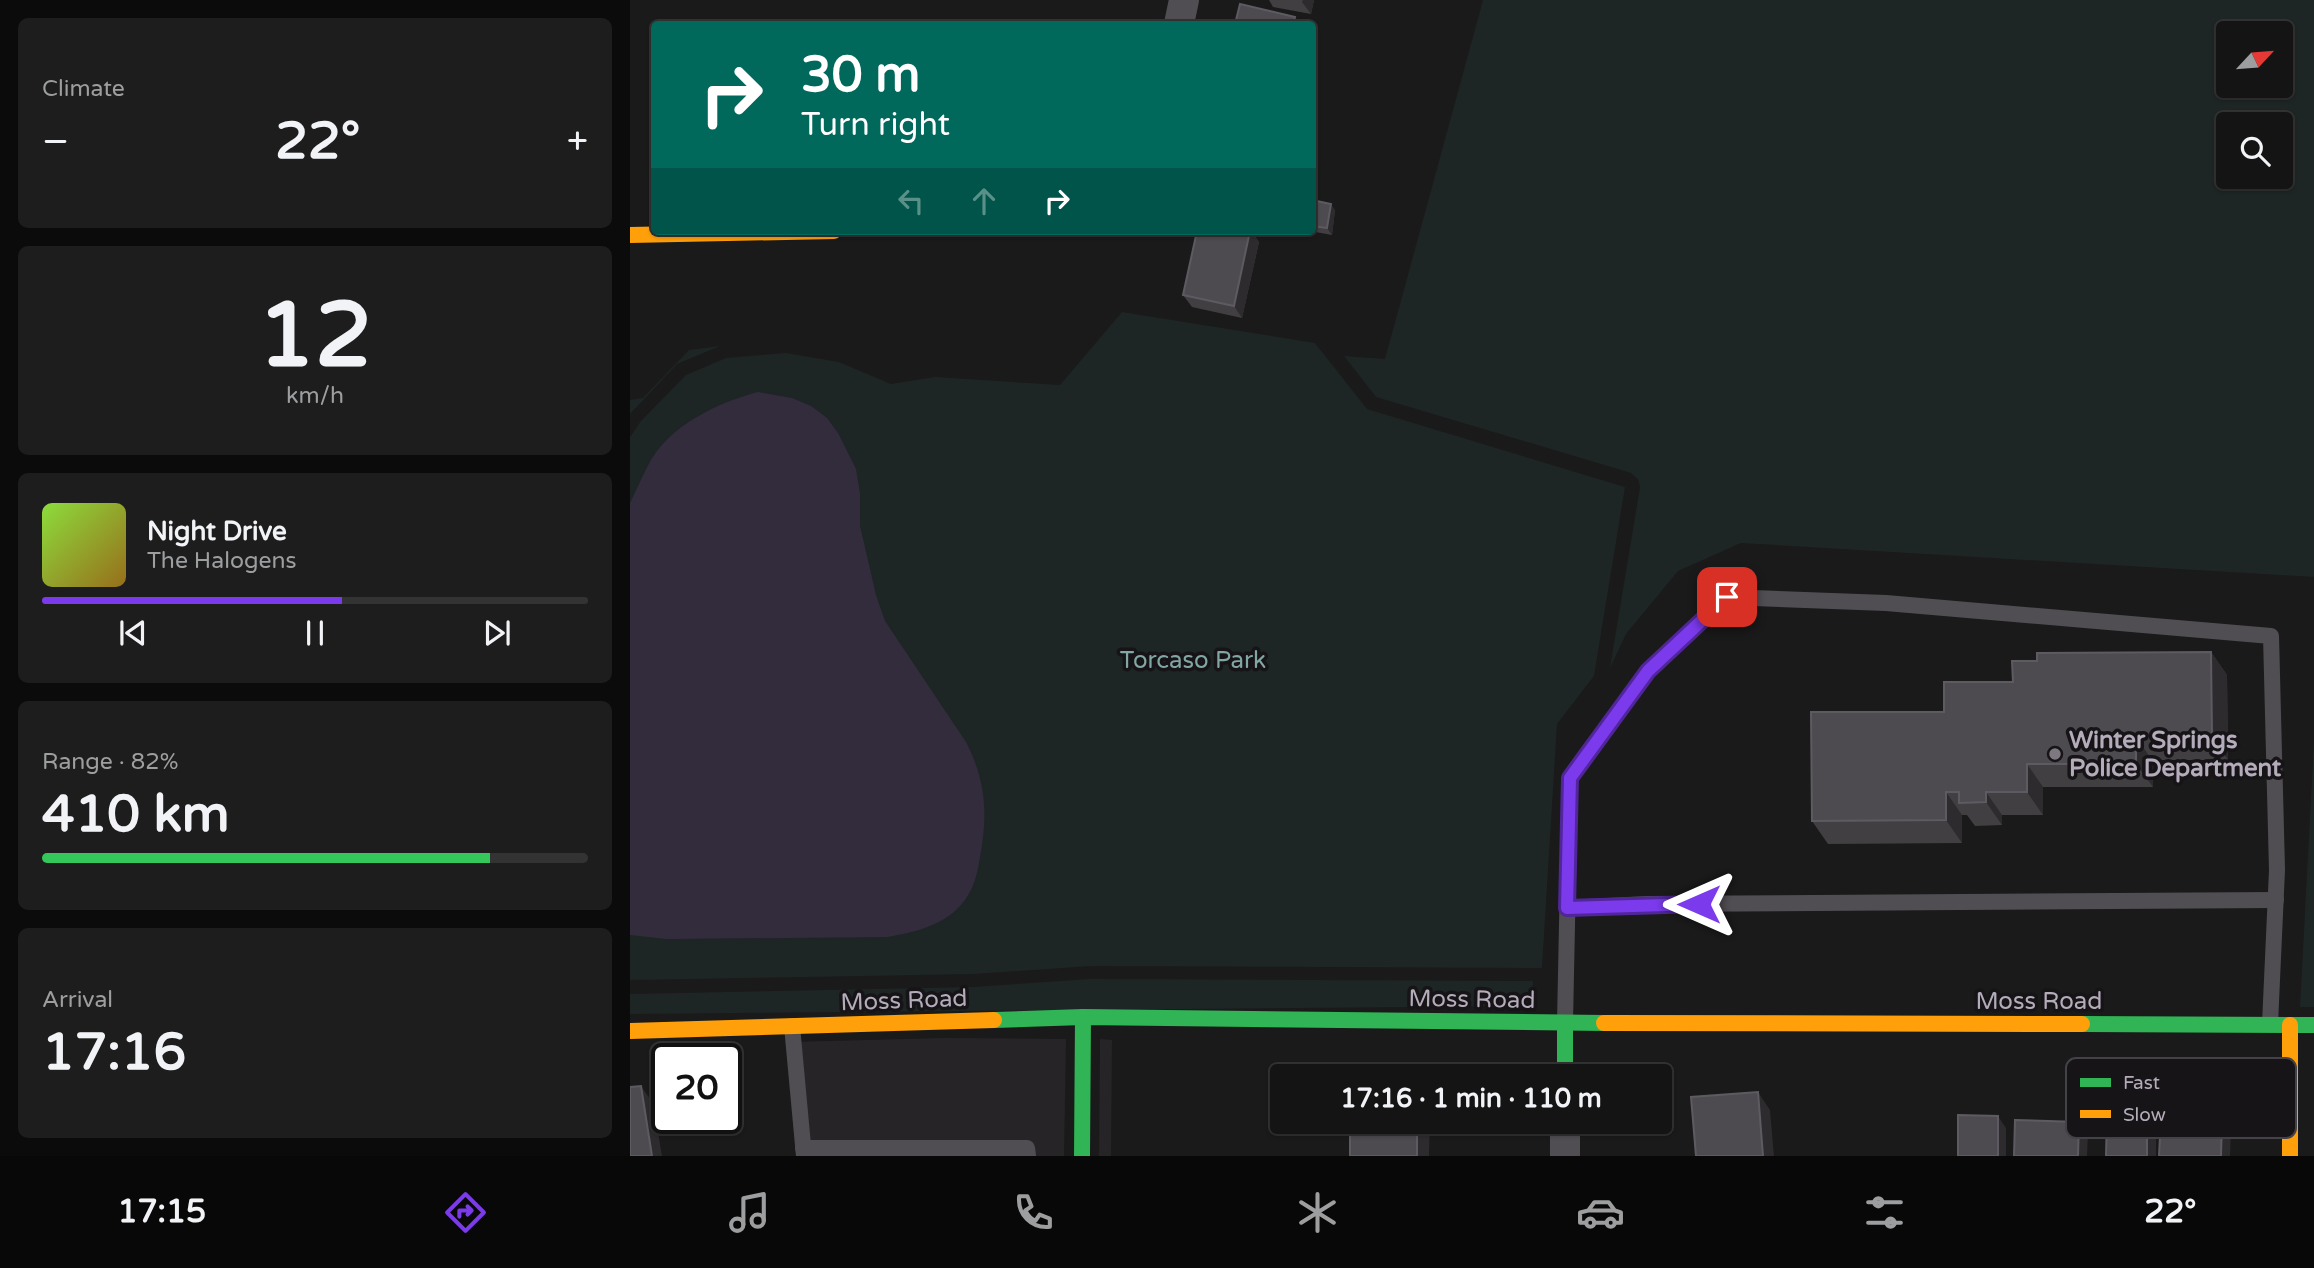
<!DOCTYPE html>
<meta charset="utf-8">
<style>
:root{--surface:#141414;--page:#1d1d1d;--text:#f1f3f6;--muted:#9d9ea0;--line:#333334;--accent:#7c3aed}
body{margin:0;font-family:"Varela Round",sans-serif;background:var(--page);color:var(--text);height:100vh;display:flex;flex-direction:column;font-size:26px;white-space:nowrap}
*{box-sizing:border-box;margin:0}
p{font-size:23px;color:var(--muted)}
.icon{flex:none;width:38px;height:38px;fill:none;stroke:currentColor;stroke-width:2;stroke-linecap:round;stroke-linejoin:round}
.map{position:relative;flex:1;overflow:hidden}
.drawer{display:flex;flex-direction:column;gap:18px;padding:18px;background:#0b0b0b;width:630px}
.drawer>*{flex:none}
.top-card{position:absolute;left:21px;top:21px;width:665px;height:214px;border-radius:7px;box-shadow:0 2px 5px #0004,0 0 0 2px var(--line);background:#00695c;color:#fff;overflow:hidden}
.needle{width:46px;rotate:64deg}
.buttons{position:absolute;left:1586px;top:21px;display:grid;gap:14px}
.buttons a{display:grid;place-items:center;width:77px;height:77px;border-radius:7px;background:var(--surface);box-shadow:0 2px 5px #0004,0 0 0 2px var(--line);font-size:35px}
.speed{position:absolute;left:21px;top:1043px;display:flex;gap:14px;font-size:35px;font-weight:700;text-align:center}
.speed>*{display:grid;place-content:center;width:91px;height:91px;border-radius:50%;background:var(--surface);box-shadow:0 2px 5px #0004,0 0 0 2px var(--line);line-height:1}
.speed .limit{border:4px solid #111;border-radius:10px;background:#fff;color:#111}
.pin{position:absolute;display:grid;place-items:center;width:60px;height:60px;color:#fff;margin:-30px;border-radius:14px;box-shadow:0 4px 10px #0006}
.me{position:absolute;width:77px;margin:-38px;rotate:270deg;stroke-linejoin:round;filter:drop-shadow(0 0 5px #0008)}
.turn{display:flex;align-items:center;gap:24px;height:147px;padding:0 35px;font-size:32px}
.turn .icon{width:91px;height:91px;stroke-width:2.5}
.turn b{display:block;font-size:49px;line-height:60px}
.lanes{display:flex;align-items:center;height:66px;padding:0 35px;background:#0003;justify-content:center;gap:35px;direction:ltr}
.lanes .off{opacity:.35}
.big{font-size:52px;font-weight:700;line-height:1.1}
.drawer .tile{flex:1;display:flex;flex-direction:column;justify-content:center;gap:10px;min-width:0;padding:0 24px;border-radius:10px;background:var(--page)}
.drawer .dial{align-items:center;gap:0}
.dial b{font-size:91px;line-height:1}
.song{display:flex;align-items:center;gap:21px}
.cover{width:84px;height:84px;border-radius:10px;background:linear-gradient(135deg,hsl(90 70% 55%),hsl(40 70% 35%))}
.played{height:7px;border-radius:4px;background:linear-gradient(90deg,var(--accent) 55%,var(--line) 55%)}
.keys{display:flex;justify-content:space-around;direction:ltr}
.heat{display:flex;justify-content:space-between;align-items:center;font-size:38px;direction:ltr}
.charge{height:10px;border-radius:5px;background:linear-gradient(90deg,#34c759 82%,var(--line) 0)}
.trip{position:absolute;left:640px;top:1064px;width:402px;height:70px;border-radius:7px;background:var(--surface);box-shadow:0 2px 5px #0004,0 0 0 2px var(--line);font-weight:700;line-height:70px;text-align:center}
.dock{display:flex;height:112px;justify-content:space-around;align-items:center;background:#080808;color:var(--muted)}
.dock .icon{width:49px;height:49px}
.dock .selected{color:var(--accent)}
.dock b{font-size:32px;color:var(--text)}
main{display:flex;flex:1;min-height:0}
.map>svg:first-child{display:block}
.built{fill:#272427}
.green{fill:#1e2525;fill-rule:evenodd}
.water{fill:#322c3d}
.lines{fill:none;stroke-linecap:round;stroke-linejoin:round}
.lane{stroke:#514e53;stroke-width:16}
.street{stroke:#514e53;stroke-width:30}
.fast{stroke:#30b455;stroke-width:16}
.slow{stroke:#ff9f0a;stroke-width:16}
.wall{fill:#423f43}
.shaded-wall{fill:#2d2b2d}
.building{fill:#4e4b50;stroke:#5e5a61;stroke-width:2}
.route-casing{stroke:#51269a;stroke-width:18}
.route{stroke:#7c3aed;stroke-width:12}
.poi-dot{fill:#7e7883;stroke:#161416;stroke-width:2.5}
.labels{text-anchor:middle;stroke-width:7;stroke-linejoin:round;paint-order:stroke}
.park-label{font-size:24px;fill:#82a6a3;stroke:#161416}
.poi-label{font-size:24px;font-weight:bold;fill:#b4abbb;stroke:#161416;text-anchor:start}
.street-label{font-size:24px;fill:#b4abbb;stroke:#161416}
.key{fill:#161416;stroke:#454148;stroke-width:2}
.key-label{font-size:19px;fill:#b4abbb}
</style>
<main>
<section class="drawer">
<div class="tile"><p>Climate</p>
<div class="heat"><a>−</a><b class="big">22°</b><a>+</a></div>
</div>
<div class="tile dial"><b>12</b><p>km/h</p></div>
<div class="tile">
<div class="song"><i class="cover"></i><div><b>Night Drive</b><p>The Halogens</p></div></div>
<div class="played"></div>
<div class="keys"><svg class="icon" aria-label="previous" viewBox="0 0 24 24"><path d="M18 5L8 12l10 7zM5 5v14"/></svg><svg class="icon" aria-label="pause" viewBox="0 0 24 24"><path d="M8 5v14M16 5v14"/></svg><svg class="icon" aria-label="next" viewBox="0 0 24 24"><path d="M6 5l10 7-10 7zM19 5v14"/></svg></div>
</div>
<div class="tile"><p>Range · 82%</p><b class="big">410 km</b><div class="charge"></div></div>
<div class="tile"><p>Arrival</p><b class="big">17:16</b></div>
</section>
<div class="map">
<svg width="1684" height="1156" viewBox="0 0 1684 1156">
<rect width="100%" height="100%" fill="#1a1a1a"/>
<!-- built -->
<g class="built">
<polygon points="315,1038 436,1039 434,1156 175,1156 160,1042"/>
<polygon points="470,1039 482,1040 481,1156 469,1156"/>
</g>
<!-- green -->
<g class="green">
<path d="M853 0H1684V577L1111 543 1048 571 996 634 980 668 1010 487 1008 479 1001 473 746 397 714 356 755 359ZM1650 33V86H1598V33ZM1598 124H1650V177H1598Z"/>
<polygon points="492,312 685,343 737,409 995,487 964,676 927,724 912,968 461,966 344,974 0,980 0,437 11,421 56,375 96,358 156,353 209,362 261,384 305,377 430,385"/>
<polygon points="90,346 47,364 0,414 0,400 13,398 59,350"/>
<polygon points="1684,741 1684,1007 1670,1007"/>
<polygon points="460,979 903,981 901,1006 0,1014 0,994 343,987"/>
</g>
<!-- water -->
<path class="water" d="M128 392 162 398 181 406 197 418 208 433 226 469 230 493V526L246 595 255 621 336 742C356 781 358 814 350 857 347 876 343 892 330 906 312 926 282 933 257 937L37 939 0 935V503C9 486 19 458 32 445 56 418 94 401 128 392Z"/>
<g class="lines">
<!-- lane -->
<g class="lane">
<polyline points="937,908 1017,904 1646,900"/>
<polyline points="935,1023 940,778 1018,671 1097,597 1256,603 1641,636 1647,870 1640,1024"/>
<polyline points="162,1026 174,1156"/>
<polyline points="173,1148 397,1148 398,1156"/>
</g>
<!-- street -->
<g class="street">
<polyline points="549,24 554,0"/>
<polyline points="935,1156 935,1122"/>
</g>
<!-- fast -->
<g class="fast">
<polyline points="364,1020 453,1017 974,1023"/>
<polyline points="935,1023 935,1076"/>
<polyline points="1452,1024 1684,1025"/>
<polyline points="452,1156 453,1017"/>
</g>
<!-- slow -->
<g class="slow">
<polyline points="0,235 204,231"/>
<polyline points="974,1023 1452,1024"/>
<polyline points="1660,1025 1660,1156"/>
<polyline points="0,1031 364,1020"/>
</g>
</g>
<!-- wall -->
<g class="wall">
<polygon points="639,0 684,0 681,14 643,7"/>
<polygon points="682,200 705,210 702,235 680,231 682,231"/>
<polygon points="567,231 621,231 629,242 612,318 562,307 553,295"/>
<polygon points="1581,652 1597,675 1598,760 1522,760 1523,787 1413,787 1413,815 1372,815 1372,825 1345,826 1337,815 1332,815 1332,843 1198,844 1182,821 1314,712 1383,682 1407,661"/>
</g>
<!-- shaded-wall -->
<g class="shaded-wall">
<polygon points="673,0 684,0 681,14 672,2"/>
<polygon points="665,17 670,24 663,24"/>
<polygon points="701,204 705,210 702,235 697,228"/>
<polygon points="620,231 629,242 612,318 604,306"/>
<polygon points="1581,652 1597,675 1598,760 1582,737"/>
<polygon points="1506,737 1522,760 1523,787 1506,764"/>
<polygon points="1397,764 1413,787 1413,815 1397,792"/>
<polygon points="1316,792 1332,815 1332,843 1316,820"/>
<polygon points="1356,792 1372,815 1372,825 1356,802"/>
<polygon points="11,1086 23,1103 32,1156 22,1156"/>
<polygon points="1128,1092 1140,1110 1144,1156 1133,1156"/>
<polygon points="1517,1115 1526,1128 1526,1156 1517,1156"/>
<polygon points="1368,1116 1376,1128 1376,1156 1368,1156"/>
<polygon points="1592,1119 1601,1131 1600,1156 1591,1156"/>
<polygon points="787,1122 800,1122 799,1156 787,1156"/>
<polygon points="1449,1122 1458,1134 1457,1156 1448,1156"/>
</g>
<!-- building -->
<g class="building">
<polygon points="610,4 665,17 663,24 605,24"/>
<polygon points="682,200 701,204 697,228 682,226"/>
<polygon points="567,231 620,231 604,306 553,295"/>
<polygon points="1581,652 1582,737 1506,737 1506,764 1397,764 1397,792 1356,792 1356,802 1329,803 1329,792 1316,792 1316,820 1182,821 1181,712 1314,712 1314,682 1383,682 1382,661 1407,661 1407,653"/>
<polygon points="11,1086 22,1156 0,1156 0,1087"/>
<polygon points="1128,1092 1133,1156 1066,1156 1061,1097"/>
<polygon points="1328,1115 1368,1116 1368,1156 1328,1156"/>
<polygon points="1477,1115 1517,1115 1517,1156 1476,1156"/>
<polygon points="1531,1117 1592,1119 1591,1156 1529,1156"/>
<polygon points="1385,1120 1449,1122 1448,1156 1384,1156"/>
<rect x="720" y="1122" width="67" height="34"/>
</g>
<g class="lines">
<!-- route casing -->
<g class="route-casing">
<polyline id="route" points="1069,904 937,908 940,778 1018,671 1097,597"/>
</g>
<!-- route -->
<use href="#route" class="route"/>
</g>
<!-- markers -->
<circle class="poi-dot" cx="1425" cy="754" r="7"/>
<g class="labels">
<!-- park labels -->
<g class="park-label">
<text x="563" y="668">Torcaso Park</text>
</g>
<!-- poi labels -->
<g class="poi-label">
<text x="1439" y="748">Winter Springs<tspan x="1439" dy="28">Police Department</tspan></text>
</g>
<!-- street labels -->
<g class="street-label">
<text transform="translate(842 999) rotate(1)" y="8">Moss Road</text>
<text transform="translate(274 1000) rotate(-2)" y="8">Moss Road</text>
<text x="1409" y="1009">Moss Road</text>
</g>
</g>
<!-- legend -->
<rect x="1436" y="1058" width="230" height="80" rx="10" class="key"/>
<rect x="1450" y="1078" width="31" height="9" fill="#30b455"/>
<rect x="1450" y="1110" width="31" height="8" fill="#ff9f0a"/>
<g class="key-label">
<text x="1493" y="1089">Fast</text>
<text x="1493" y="1121">Slow</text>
</g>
</svg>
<div class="buttons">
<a><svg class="needle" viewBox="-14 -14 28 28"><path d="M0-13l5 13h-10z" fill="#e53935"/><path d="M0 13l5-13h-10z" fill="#9d9ea0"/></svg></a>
<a><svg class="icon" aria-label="search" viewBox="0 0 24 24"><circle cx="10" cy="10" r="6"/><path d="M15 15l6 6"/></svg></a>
</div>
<div class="speed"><div class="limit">20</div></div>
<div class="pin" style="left:1097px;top:597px;background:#d93025"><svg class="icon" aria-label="arrive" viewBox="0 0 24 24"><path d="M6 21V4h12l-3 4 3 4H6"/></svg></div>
<svg class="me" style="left:1069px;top:904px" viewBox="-20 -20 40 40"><path d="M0-17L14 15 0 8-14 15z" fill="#7c3aed" stroke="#fff" stroke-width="4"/></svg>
<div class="trip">17:16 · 1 min · 110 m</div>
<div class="top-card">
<div class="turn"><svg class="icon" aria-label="right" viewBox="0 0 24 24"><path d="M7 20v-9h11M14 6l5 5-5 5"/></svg><div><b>30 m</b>Turn right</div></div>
<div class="lanes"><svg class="icon off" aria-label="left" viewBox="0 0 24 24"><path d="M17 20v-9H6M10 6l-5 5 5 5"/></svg><svg class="icon off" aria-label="ahead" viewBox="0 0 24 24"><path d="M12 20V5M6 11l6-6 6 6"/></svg><svg class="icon" aria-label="right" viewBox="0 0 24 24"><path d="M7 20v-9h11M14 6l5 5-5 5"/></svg></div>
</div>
</div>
</main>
<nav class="dock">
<b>17:15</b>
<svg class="icon selected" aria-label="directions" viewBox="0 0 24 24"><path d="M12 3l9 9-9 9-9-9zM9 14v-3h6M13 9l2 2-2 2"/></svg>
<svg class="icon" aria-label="music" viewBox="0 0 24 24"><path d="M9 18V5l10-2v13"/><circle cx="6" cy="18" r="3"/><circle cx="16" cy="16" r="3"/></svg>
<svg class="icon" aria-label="phone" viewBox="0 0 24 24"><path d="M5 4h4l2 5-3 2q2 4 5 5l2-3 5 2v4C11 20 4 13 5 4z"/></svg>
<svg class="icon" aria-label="climate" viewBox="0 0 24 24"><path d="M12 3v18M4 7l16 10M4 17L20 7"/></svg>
<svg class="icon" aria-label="car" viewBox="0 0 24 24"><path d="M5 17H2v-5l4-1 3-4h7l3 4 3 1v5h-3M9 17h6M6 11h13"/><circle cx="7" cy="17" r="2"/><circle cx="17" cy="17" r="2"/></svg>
<svg class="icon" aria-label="filters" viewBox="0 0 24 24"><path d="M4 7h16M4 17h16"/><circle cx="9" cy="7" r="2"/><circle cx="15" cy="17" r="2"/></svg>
<b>22°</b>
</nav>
